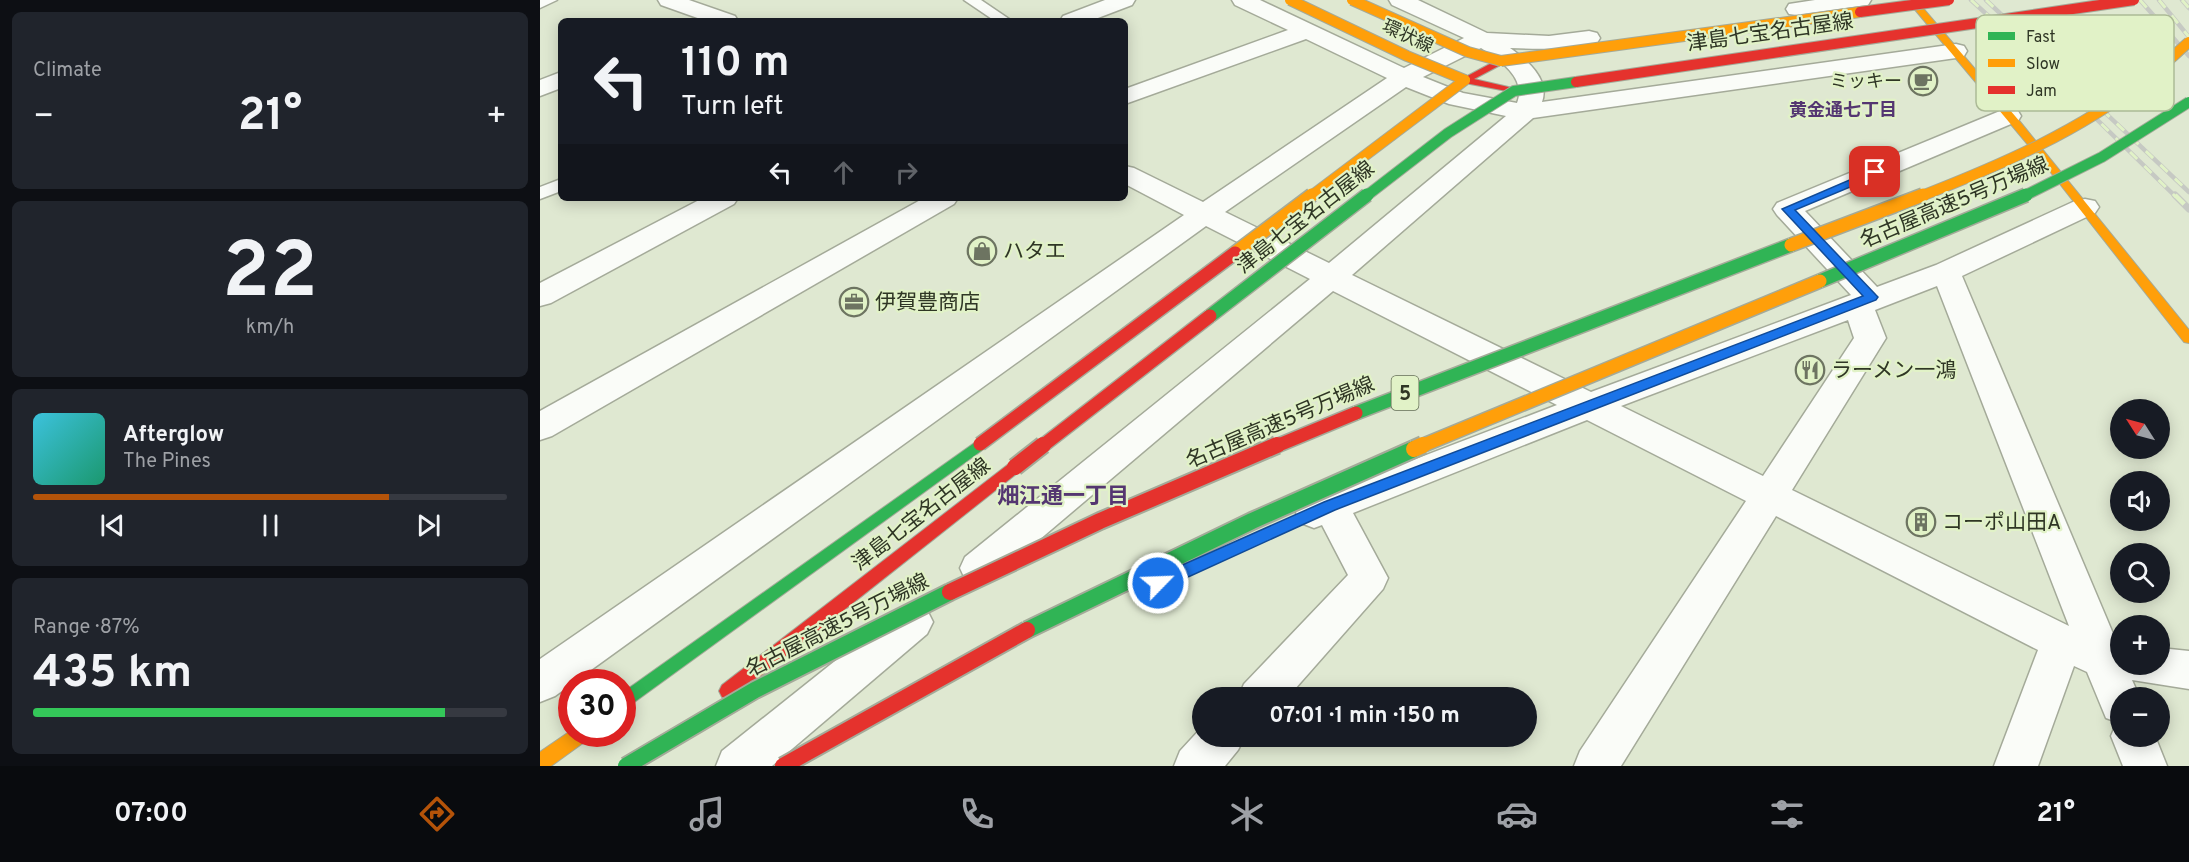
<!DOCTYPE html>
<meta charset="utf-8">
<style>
:root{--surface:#171b24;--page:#20242c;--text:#f1f3f6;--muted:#9ea1a6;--line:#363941;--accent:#b45309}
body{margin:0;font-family:Overpass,"Noto Sans JP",sans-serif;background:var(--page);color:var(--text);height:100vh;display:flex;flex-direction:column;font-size:22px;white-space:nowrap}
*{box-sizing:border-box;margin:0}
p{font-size:20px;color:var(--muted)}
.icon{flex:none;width:33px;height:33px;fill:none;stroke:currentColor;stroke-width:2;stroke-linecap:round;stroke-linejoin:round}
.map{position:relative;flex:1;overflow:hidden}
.sheet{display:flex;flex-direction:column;gap:12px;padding:12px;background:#0d0f14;width:540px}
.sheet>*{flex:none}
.hud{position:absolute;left:18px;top:18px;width:570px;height:183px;border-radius:9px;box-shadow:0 3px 15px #0003;background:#171b24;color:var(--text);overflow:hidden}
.needle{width:39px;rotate:306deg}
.fabs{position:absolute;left:1570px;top:399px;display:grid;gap:12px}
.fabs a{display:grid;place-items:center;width:60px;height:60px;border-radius:50%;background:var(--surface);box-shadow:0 3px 15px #0003;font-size:30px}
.speed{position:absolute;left:18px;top:669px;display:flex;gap:12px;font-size:30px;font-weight:700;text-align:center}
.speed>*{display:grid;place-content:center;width:78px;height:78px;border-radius:50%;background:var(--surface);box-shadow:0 3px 15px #0003;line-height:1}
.speed .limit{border:9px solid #d22;background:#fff;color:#111}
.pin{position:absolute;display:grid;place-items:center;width:51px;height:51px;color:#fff;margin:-26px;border-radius:12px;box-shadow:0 3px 9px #0006}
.me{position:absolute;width:66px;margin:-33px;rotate:66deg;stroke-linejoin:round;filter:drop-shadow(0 0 4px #0008)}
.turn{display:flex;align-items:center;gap:21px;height:126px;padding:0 24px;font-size:27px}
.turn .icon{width:78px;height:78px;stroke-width:2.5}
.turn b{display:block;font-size:42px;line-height:51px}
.lanes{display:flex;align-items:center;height:57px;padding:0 24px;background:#0003;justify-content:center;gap:30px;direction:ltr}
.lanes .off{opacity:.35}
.big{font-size:45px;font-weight:700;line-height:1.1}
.sheet .card{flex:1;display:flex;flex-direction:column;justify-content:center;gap:9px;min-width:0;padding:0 21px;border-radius:9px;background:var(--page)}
.sheet .dial{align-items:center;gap:0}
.dial b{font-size:78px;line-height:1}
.song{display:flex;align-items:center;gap:18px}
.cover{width:72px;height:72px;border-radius:9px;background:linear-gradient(135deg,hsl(190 70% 55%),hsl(160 70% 35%))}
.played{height:6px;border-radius:3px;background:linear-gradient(90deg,var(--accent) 75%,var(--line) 75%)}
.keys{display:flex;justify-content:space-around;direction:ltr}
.heat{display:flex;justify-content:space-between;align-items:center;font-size:33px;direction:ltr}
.charge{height:9px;border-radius:4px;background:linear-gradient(90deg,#34c759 87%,var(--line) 0)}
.trip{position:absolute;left:652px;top:687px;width:345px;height:60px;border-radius:30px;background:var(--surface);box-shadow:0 3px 15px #0003;font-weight:700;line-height:60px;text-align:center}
.menu{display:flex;height:96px;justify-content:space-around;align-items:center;background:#090b0e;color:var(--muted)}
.menu .icon{width:42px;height:42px}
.menu .active{color:var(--accent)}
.menu b{font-size:27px;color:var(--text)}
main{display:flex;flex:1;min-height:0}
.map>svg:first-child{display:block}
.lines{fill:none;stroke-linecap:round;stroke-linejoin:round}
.lane-casing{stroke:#a4aa99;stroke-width:3}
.street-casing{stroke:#a4aa99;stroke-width:3}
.fast-casing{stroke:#a4aa99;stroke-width:2}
.slow-casing{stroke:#a4aa99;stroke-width:2}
.jam-casing{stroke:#a4aa99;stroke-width:2}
.lane{fill:#fafcf8;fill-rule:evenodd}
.street{fill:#fafcf8;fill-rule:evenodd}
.fast{fill:#30b455;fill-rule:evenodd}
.slow{fill:#ff9f0a;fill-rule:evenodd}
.jam{fill:#e5322d;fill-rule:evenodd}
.rail-far1-casing{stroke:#c6c9c3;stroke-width:4.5}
.rail-casing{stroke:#c6c9c3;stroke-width:7}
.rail-far1{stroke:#e1f2c7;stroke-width:3;stroke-dasharray:10;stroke-linecap:butt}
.rail{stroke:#e1f2c7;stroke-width:4.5;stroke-dasharray:13;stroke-linecap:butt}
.fast-bridge-far2-casing{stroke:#a4aa99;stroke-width:12;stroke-linecap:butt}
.fast-bridge-far1-casing{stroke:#a4aa99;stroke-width:16;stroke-linecap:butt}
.fast-bridge-casing{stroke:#a4aa99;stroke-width:20;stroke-linecap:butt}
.slow-bridge-far2-casing{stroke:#a4aa99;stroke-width:12;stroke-linecap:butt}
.slow-bridge-far1-casing{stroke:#a4aa99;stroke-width:16;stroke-linecap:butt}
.slow-bridge-casing{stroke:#a4aa99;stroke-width:20;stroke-linecap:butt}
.jam-bridge-far2-casing{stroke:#a4aa99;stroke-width:12;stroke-linecap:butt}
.jam-bridge-far1-casing{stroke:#a4aa99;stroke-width:16;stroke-linecap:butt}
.jam-bridge-casing{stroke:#a4aa99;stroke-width:20;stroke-linecap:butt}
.fast-bridge-far2{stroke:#30b455;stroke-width:10}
.fast-bridge-far1{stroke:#30b455;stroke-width:13}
.fast-bridge{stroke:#30b455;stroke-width:16}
.slow-bridge-far2{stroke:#ff9f0a;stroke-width:10}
.slow-bridge-far1{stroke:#ff9f0a;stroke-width:13}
.slow-bridge{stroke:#ff9f0a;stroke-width:16}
.jam-bridge-far2{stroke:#e5322d;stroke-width:10}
.jam-bridge-far1{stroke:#e5322d;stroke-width:13}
.jam-bridge{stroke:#e5322d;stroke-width:16}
.route{fill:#1a73e8;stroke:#114b97;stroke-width:1.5}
.labels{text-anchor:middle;stroke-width:4.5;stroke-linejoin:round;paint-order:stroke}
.far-street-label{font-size:18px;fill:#2f3625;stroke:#e1f2c7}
.far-poi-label{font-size:18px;fill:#2f3625;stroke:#e1f2c7;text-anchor:end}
.far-neighbourhood-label{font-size:18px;font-weight:bold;fill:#543671;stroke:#e1f2c7}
.shield{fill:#e1f2c7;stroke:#646e56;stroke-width:1.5}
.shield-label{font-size:20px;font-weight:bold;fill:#2f3625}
.street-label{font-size:21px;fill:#2f3625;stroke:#e1f2c7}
.poi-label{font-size:21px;fill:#2f3625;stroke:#e1f2c7;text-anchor:start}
.neighbourhood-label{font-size:22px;font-weight:bold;fill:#543671;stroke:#e1f2c7}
.key{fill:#e1f2c7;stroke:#acba96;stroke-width:1.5}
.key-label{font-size:16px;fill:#2f3625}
</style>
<main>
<section class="sheet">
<div class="card"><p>Climate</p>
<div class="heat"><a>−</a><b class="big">21°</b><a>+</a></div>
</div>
<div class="card dial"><b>22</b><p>km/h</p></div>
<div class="card">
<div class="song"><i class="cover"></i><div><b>Afterglow</b><p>The Pines</p></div></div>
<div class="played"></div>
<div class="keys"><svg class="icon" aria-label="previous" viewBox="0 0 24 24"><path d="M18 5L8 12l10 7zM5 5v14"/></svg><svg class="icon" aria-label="pause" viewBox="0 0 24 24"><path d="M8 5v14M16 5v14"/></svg><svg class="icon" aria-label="next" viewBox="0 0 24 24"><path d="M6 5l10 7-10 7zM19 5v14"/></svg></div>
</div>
<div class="card"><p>Range · 87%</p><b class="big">435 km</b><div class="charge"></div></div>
</section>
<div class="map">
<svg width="1649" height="766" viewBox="0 0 1649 766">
<rect width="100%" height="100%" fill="#dfe8d1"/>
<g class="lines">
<!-- lane casing -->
<g class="lane-casing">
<g id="lane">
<polygon points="0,0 17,0 0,8"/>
<polygon points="424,0 441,0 472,21 455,21"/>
<polygon points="21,179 21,191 0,199 0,187"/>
</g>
</g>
<!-- street casing -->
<g class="street-casing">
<g id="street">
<polygon points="118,0 149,0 195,16 198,21 166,21 121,5"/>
<polygon points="565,0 595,0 592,5 550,21 520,21 523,16"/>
<path d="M692 0H720L864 68 924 38 852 5 849 0H878L947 33 1009 36 1049 31 1057 33 1060 38 1057 43C1028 50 1000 49 970 48 987 60 1010 79 1002 102L1416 44 1424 46 1427 51 1424 56 1416 58 993 118 812 275 1051 392 1311 295 1237 215 1233 209 1237 203 1460 111 1469 109 1478 111 1481 116 1478 121 1265 211 1337 287 1396 265 1535 201 1545 199 1555 201 1559 207 1555 213 1422 276 1577 643 1581 644V664H1620V648L1649 651V689L1592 680 1600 698H1581V736H1615L1627 766H1583L1571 736 1577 722 1566 718 1547 672 1534 666 1498 766H1454L1498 650 1236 516 1081 766H1034L1040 751 1206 501 1047 420 813 513 848 578 843 589 747 698H698L704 684 808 575 782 525 774 528 761 523 756 513 761 503 1017 405 793 291 453 579 439 584 425 579 420 568 425 557 770 279 666 226 15 696 0 702V659L644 215 585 184V166L594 168 663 202 847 78 766 39 585 104V89L748 30 695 5ZM941 48C960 60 987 78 977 103L923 93 883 77ZM866 87 909 104 966 116 789 263 685 212ZM1397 286 1529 626 1252 490 1346 338 1335 310ZM1308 320 1314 338 1223 476 1081 406Z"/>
<polygon points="1275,0 1331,0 1328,5 1320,6 1257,15 1249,14 1246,9 1249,4"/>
<polygon points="21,72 21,88 0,96 0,80"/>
<polygon points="163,198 198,198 194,204 11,303 0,306 0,283"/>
<polygon points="384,198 418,198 414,204 12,436 0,440 0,411"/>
<polygon points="373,605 387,610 393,622 387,634 232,766 176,766 182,751 359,610"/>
<polygon points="663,726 663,736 705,736 698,750 685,766 634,766 640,751"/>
</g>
</g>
<!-- fast casing -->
<g class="fast-casing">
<polygon id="fast" points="440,439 445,440 447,444 445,448 82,711 82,693"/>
</g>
<!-- slow casing -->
<g class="slow-casing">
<g id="slow">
<polygon points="1367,0 1376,0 1481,123 1649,330 1649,343 1644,342 1509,170"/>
<polygon points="32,730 32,734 50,734 47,740 11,766 0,766 0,752"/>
</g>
</g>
<!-- jam casing -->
<g class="jam-casing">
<g id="jam">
<polygon points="961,58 964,59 964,63 934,79 977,89 977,93 925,83 920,80"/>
<polygon points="475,461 480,463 482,467 480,471 194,697 188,699 182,697 179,691 182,685 470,463"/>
</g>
</g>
<!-- lane -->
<use href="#lane" class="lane"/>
<!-- street -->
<use href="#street" class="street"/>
<!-- fast -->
<use href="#fast" class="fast"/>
<!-- slow -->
<use href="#slow" class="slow"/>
<!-- jam -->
<use href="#jam" class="jam"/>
<!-- rail-far1 casing -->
<g class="rail-far1-casing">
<g id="rail-far1">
<polyline points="1431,0 1488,52 1636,197"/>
<polyline points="1446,0 1649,192"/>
<polyline points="1600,0 1649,56"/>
<polyline points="1619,0 1649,37"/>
<polyline points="1642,0 1649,8"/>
</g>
</g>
<!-- rail casing -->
<g class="rail-casing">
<polyline id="rail" points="1635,195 1649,209"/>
</g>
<!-- rail-far1 -->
<use href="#rail-far1" class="rail-far1"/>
<!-- rail -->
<use href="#rail" class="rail"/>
<!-- fast-bridge-far2 casing -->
<g class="fast-bridge-far2-casing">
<g id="fast-bridge-far2">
<polyline points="825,197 908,133 974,91 1036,82"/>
<polyline points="1482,197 1562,157 1649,102"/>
</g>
</g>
<!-- fast-bridge-far1 casing -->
<g class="fast-bridge-far1-casing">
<g id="fast-bridge-far1">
<polyline points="1280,281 1486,195"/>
<polyline points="670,316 827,195"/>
<polyline points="816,413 1251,245"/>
</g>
</g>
<!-- fast-bridge casing -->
<g class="fast-bridge-casing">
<g id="fast-bridge">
<polyline points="487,630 712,521 874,449"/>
<polyline points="86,766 215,690 410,592"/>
</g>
</g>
<!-- slow-bridge-far2 casing -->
<g class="slow-bridge-far2-casing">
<g id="slow-bridge-far2">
<polyline points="750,0 867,56 925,80"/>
<polyline points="812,0 928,52 961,61"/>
<polyline points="961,61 1320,12"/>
<polyline points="770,197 925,80"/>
<path d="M1379 197C1459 166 1540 131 1607 78 1622 67 1635 54 1649 42"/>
</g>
</g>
<!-- slow-bridge-far1 casing -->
<g class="slow-bridge-far1-casing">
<g id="slow-bridge-far1">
<polyline points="1251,245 1383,195"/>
<polyline points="695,253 772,195"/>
<polyline points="879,447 1280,281"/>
</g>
</g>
<!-- slow-bridge casing -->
<g class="slow-bridge-casing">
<polyline id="slow-bridge" points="874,449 883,445"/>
</g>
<!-- jam-bridge-far2 casing -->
<g class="jam-bridge-far2-casing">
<g id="jam-bridge-far2">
<polyline points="1320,12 1409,0"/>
<polyline points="1036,82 1594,0"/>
</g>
</g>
<!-- jam-bridge-far1 casing -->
<g class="jam-bridge-far1-casing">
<g id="jam-bridge-far1">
<polyline points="440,444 695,253"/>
<polyline points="501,447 670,316"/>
<polyline points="734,447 816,413"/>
</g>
</g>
<!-- jam-bridge casing -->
<g class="jam-bridge-casing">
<g id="jam-bridge">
<polyline points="475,467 503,445"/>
<polyline points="410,592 560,521 737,445"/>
<polyline points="243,766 487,630"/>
</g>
</g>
<!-- fast-bridge-far2 -->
<use href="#fast-bridge-far2" class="fast-bridge-far2"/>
<!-- fast-bridge-far1 -->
<use href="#fast-bridge-far1" class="fast-bridge-far1"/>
<!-- fast-bridge -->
<use href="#fast-bridge" class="fast-bridge"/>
<!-- slow-bridge-far2 -->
<use href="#slow-bridge-far2" class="slow-bridge-far2"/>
<!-- slow-bridge-far1 -->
<use href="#slow-bridge-far1" class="slow-bridge-far1"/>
<!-- slow-bridge -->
<use href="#slow-bridge" class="slow-bridge"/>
<!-- jam-bridge-far2 -->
<use href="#jam-bridge-far2" class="jam-bridge-far2"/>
<!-- jam-bridge-far1 -->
<use href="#jam-bridge-far1" class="jam-bridge-far1"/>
<!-- jam-bridge -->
<use href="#jam-bridge" class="jam-bridge"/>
</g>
<!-- route -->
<polygon class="route" points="1335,169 1341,172 1339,175 1255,210 1336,295 1338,297 1336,300 795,510 624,588 618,590 613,588 610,583 613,578 784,502 1323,296 1242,209"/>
<!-- icons -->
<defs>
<g id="cafe-ring" transform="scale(1.5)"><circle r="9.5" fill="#e1f2c7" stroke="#6d7461" stroke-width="1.5"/><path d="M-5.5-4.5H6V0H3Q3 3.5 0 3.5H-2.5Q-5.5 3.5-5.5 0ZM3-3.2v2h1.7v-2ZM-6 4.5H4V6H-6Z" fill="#6d7461"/></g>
<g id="shop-ring" transform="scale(1.5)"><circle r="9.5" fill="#e1f2c7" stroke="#6d7461" stroke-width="1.5"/><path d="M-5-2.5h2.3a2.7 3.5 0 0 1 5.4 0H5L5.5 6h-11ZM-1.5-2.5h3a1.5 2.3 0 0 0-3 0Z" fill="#6d7461"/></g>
<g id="office-ring" transform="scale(1.5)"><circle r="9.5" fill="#e1f2c7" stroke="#6d7461" stroke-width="1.5"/><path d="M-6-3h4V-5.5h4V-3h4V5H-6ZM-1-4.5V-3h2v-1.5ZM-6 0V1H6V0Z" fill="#6d7461"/></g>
<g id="restaurant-ring" transform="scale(1.5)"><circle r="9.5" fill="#e1f2c7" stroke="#6d7461" stroke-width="1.5"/><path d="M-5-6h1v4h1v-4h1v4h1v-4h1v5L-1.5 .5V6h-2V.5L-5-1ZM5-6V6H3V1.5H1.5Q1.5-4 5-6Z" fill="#6d7461"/></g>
<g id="building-ring" transform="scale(1.5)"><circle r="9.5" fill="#e1f2c7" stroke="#6d7461" stroke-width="1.5"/><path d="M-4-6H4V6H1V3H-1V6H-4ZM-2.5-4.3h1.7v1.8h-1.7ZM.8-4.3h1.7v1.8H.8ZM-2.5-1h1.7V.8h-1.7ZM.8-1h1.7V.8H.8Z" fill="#6d7461"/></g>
</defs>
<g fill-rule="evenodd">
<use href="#cafe-ring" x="1383" y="81"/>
<use href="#shop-ring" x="442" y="251"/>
<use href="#office-ring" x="314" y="302"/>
<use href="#restaurant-ring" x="1270" y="370"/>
<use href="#building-ring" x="1381" y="522"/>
</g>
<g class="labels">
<!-- far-street labels -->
<g class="far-street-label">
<text transform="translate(868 36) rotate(25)" y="6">環状線</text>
</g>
<!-- far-poi labels -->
<g class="far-poi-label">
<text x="1362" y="87">ミッキー</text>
</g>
<!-- far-neighbourhood labels -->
<g class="far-neighbourhood-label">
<text x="1303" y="116">黄金通七丁目</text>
</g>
<!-- shield labels -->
<rect class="shield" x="851.5" y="376" width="27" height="34" rx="4.5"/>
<g class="shield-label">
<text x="865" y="400">5</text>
</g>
<!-- street labels -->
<g class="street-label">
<text transform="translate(1230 32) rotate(-8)" y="7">津島七宝名古屋線</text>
<text transform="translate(1414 202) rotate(-23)" y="7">名古屋高速5号万場線</text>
<text transform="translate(765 217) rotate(-38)" y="7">津島七宝名古屋線</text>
<text transform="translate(740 422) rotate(-23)" y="7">名古屋高速5号万場線</text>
<text transform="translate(381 514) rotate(-38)" y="7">津島七宝名古屋線</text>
<text transform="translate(297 625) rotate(-27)" y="7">名古屋高速5号万場線</text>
</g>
<!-- poi labels -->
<g class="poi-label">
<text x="463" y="258">ハタエ</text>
<text x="335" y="309">伊賀豊商店</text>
<text x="1291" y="377">ラーメン一鴻</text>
<text x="1402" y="529">コーポ山田A</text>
</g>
<!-- neighbourhood labels -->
<g class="neighbourhood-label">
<text x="523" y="503">畑江通一丁目</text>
</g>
</g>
<!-- legend -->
<rect x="1436" y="15" width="198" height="96" rx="9" class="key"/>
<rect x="1448" y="32" width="27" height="8" fill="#30b455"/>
<rect x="1448" y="59" width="27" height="8" fill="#ff9f0a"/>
<rect x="1448" y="86" width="27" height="8" fill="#e5322d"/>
<g class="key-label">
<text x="1486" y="42">Fast</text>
<text x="1486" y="69">Slow</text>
<text x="1486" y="96">Jam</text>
</g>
</svg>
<div class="fabs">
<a><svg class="needle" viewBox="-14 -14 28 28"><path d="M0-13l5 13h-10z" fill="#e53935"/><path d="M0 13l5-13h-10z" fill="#9ea1a6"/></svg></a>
<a><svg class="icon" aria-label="sound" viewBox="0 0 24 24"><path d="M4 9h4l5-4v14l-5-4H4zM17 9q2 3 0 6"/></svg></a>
<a><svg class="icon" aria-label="search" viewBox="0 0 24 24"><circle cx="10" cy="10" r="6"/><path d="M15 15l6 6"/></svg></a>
<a>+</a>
<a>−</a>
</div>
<div class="speed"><div class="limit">30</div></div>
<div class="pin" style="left:1335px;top:172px;background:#d93025"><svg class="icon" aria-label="arrive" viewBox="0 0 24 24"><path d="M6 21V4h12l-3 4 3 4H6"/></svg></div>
<svg class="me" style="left:618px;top:583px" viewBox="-20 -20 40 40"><circle r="17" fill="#1a73e8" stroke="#fff" stroke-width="3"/><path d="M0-11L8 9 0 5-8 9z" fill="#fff"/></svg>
<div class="trip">07:01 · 1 min · 150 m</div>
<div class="hud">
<div class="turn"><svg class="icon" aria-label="left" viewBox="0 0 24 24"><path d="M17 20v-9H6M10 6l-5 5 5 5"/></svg><div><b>110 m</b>Turn left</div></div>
<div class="lanes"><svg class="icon" aria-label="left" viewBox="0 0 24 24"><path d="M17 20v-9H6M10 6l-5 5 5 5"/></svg><svg class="icon off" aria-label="ahead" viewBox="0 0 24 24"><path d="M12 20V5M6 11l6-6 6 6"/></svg><svg class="icon off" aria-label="right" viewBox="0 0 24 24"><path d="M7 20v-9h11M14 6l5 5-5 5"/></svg></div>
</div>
</div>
</main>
<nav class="menu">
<b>07:00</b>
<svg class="icon active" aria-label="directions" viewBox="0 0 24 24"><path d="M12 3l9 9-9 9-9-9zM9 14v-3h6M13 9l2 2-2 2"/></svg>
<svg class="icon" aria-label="music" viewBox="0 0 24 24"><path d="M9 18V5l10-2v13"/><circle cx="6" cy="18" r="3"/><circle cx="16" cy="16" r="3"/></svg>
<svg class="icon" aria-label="phone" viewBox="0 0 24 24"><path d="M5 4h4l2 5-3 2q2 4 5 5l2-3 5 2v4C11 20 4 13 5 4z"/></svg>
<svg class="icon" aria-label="climate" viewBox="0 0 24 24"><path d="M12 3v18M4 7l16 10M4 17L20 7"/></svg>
<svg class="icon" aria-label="car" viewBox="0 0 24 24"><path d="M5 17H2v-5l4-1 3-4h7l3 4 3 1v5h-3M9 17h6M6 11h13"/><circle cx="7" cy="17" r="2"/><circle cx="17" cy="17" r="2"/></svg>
<svg class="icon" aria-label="filters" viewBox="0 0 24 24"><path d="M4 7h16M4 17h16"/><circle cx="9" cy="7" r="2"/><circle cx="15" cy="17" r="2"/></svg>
<b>21°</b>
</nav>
